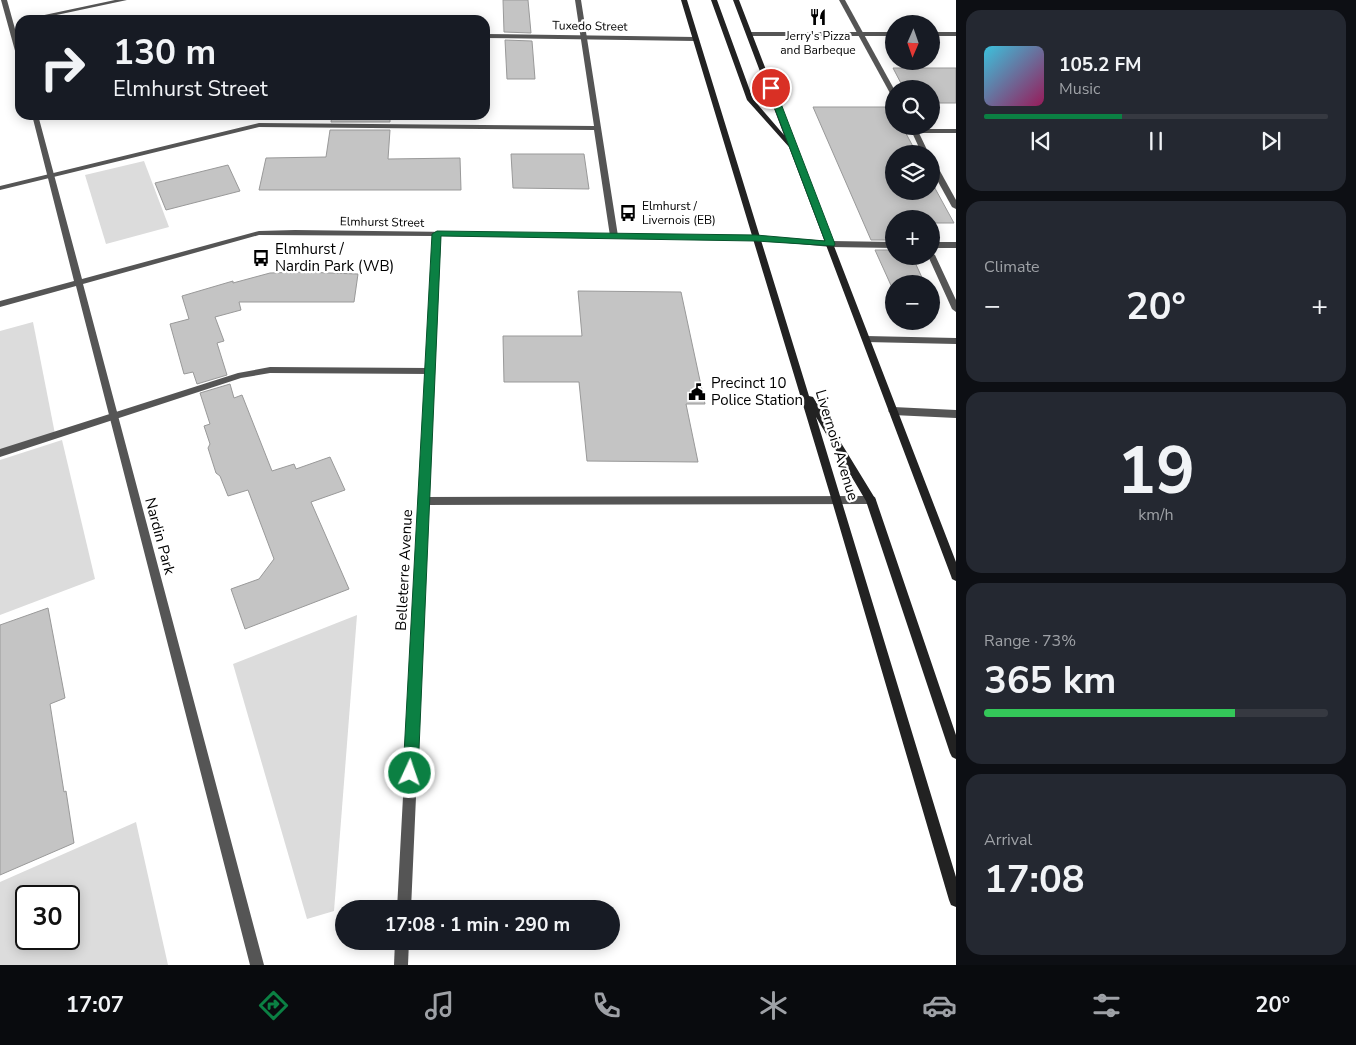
<!DOCTYPE html>
<meta charset="utf-8">
<style>
:root{--surface:#171b24;--page:#242831;--text:#f1f3f6;--muted:#9ea1a6;--line:#363941;--accent:#0b8043}
body{margin:0;font-family:"Nunito Sans",sans-serif;background:var(--page);color:var(--text);height:100vh;display:flex;flex-direction:column;font-size:19px;white-space:nowrap}
*{box-sizing:border-box;margin:0}
p{font-size:16px;color:var(--muted)}
.icon{flex:none;width:28px;height:28px;fill:none;stroke:currentColor;stroke-width:2;stroke-linecap:round;stroke-linejoin:round}
.map{position:relative;flex:1;overflow:hidden}
.details{display:flex;flex-direction:column;gap:10px;padding:10px;background:#0d0f14;width:400px}
.details>*{flex:none}
.top-card{position:absolute;left:15px;top:15px;width:475px;height:105px;border-radius:15px;box-shadow:0 2px 12px #0003;background:#171b24;color:var(--text);overflow:hidden}
.needle{width:32px;rotate:182deg}
.fabs{position:absolute;left:885px;top:15px;display:grid;gap:10px}
.fabs a{display:grid;place-items:center;width:55px;height:55px;border-radius:50%;background:var(--surface);box-shadow:0 2px 12px #0003;font-size:25px}
.speed{position:absolute;left:15px;top:885px;display:flex;gap:10px;font-size:25px;font-weight:700;text-align:center}
.speed>*{display:grid;place-content:center;width:65px;height:65px;border-radius:50%;background:var(--surface);box-shadow:0 2px 12px #0003;line-height:1}
.speed .limit{border:2px solid #111;border-radius:8px;background:#fff;color:#111}
.pin{position:absolute;display:grid;place-items:center;width:42px;height:42px;color:#fff;margin:-21px;border:2px solid #fff;border-radius:50%;box-shadow:0 1px 5px #0007}
.me{position:absolute;width:55px;margin:-28px;rotate:3deg;stroke-linejoin:round;filter:drop-shadow(0 0 4px #0008)}
.turn{display:flex;align-items:center;gap:18px;height:105px;padding:0 15px;font-size:22px}
.turn .icon{width:65px;height:65px;stroke-width:2.5}
.turn b{display:block;font-size:35px;line-height:42px}
.big{font-size:38px;font-weight:700;line-height:1.1}
.details .tile{flex:1;display:flex;flex-direction:column;justify-content:center;gap:8px;min-width:0;padding:0 18px;border-radius:15px;background:var(--page)}
.details .dial{align-items:center;gap:0}
.dial b{font-size:65px;line-height:1}
.song{display:flex;align-items:center;gap:15px}
.cover{width:60px;height:60px;border-radius:8px;background:linear-gradient(135deg,hsl(190 70% 55%),hsl(330 70% 35%))}
.played{height:5px;border-radius:2px;background:linear-gradient(90deg,var(--accent) 40%,var(--line) 40%)}
.keys{display:flex;justify-content:space-around;direction:ltr}
.heat{display:flex;justify-content:space-between;align-items:center;font-size:28px;direction:ltr}
.charge{height:8px;border-radius:4px;background:linear-gradient(90deg,#34c759 73%,var(--line) 0)}
.trip{position:absolute;left:335px;top:900px;width:285px;height:50px;border-radius:25px;background:var(--surface);box-shadow:0 2px 12px #0003;font-weight:700;line-height:50px;text-align:center}
.tabs{display:flex;height:80px;justify-content:space-around;align-items:center;background:#090b0e;color:var(--muted)}
.tabs .icon{width:35px;height:35px}
.tabs .current{color:var(--accent)}
.tabs b{font-size:22px;color:var(--text)}
main{display:flex;flex:1;min-height:0}
.map>svg:first-child{display:block}
.green{fill:#dcdcdc;fill-rule:evenodd}
.building{fill:#c4c4c4;stroke:#999}
.lines{fill:none;stroke-linecap:round;stroke-linejoin:round}
.service{fill:#555;fill-rule:evenodd}
.minor{fill:#555;fill-rule:evenodd}
.secondary{fill:#222;fill-rule:evenodd}
.route{fill:#0b8043;stroke:#07532c}
.labels{text-anchor:middle;stroke-width:4.5;stroke-linejoin:round;paint-order:stroke}
.far-street-label{font-size:12px;fill:#000;stroke:#fff}
.far-poi-label{font-size:12px;fill:#000;stroke:#fff}
.poi-label{font-size:15px;fill:#000;stroke:#fff;text-anchor:start}
.street-label{font-size:15px;fill:#000;stroke:#fff}
</style>
<main>
<div class="map">
<svg width="956" height="965" viewBox="0 0 956 965">
<rect width="100%" height="100%" fill="#fff"/>
<!-- green -->
<g class="green">
<polygon points="144,161 169,227 106,244 85,175"/>
<polygon points="33,322 55,434 0,451 0,331"/>
<polygon points="62,440 95,579 0,615 0,460"/>
<polygon points="357,615 334,911 307,919 233,664"/>
<path d="M136 822 168 965H0V882ZM26 896H69V939H26Z"/>
</g>
<!-- building -->
<g class="building">
<polygon points="503,0 528,0 531,33 504,32"/>
<polygon points="505,40 532,41 535,79 507,79"/>
<polygon points="893,68 956,68 956,103 931,103 931,89 904,89"/>
<polygon points="813,107 892,107 894,111 894,126 902,126 917,154 894,154 894,191 931,191 931,181 954,223 931,223 931,219 894,219 894,240 871,240"/>
<polygon points="332,115 390,115 390,122 331,122"/>
<polygon points="330,130 390,130 388,159 460,158 461,190 259,190 266,158 326,157"/>
<polygon points="511,154 584,154 589,189 513,188"/>
<polygon points="228,165 240,191 166,210 155,183"/>
<polygon points="875,250 894,250 894,256 912,256 925,284 894,284 894,292"/>
<polygon points="303,272 358,274 354,302 239,302 241,310 215,317 224,341 217,343 227,375 197,384 193,372 184,374 170,324 189,319 182,296 233,281 233,283 270,273"/>
<polygon points="578,291 681,292 705,404 686,404 698,462 587,461 579,382 504,382 503,336 582,336"/>
<polygon points="230,384 234,398 242,395 272,471 294,464 296,469 330,457 345,490 311,502 349,589 245,629 231,589 259,579 274,559 248,490 228,496 220,476 216,473 208,448 210,444 204,426 210,424 200,393"/>
<polygon points="48,608 65,698 50,704 64,792 66,791 74,843 0,875 0,625"/>
</g>
<g class="lines">
<!-- service -->
<g class="service">
<polygon points="115,0 127,0 33,20 21,20"/>
<polygon points="575,0 581,0 618,236 617,238 611,238 610,236 594,130 259,127 0,190 0,186 259,123 594,126"/>
<polygon points="839,0 845,0 894,89 894,97 891,95"/>
<polygon points="909,126 915,126 916,129 956,129 956,133 919,133 929,154 922,154"/>
<polygon points="931,160 935,162 956,200 956,209 952,207 931,169"/>
<polygon points="931,252 935,255 956,300 956,312 952,309 928,256 931,256"/>
<polygon points="866,336 956,338 956,344 866,342 862,339"/>
<polygon points="270,367 430,368 435,371 430,374 270,373 241,378 0,457 0,449 238,373"/>
<polygon points="893,407 956,410 956,418 893,415 888,411"/>
<polygon points="871,496 875,497 876,500 875,503 871,504 424,505 420,504 419,501 420,498 424,497"/>
</g>
<!-- minor -->
<g class="minor">
<polygon points="1,0 7,0 20,47 20,60 17,58"/>
<polygon points="894,32 894,36 750,36 747,34 750,32"/>
<rect x="931" y="32" width="25" height="4"/>
<polygon points="485,34 695,37 698,39 695,41 485,38"/>
<polygon points="32,115 38,115 82,279 259,231 295,230 756,236 831,241 894,242 894,248 831,247 756,240 441,236 411,909 397,909 433,236 259,235 83,284 264,965 250,965 76,286 0,307 0,301 74,281"/>
<rect x="931" y="242" width="25" height="6"/>
<polygon points="395,941 409,941 408,965 394,965"/>
</g>
<!-- secondary -->
<g class="secondary">
<polygon points="681,0 687,0 809,396 813,397 876,500 956,735 956,759 952,757 950,753 866,501 816,417 956,877 956,907 951,905 949,900 832,501"/>
<polygon points="711,0 717,0 753,99 784,135 733,0 739,0 956,562 956,581 952,579 951,576 789,147 747,100"/>
</g>
</g>
<!-- route -->
<polygon class="route" points="771,86 775,88 835,244 834,246 756,241 441,236 418,773 415,778 410,780 405,778 403,773 432,234 437,231 756,235 825,241 767,88"/>
<!-- icons -->
<defs>
<g id="restaurant-bare" transform="scale(1.35)"><path d="M-5-6h1v4h1v-4h1v4h1v-4h1v5L-1.5 .5V6h-2V.5L-5-1ZM5-6V6H3V1.5H1.5Q1.5-4 5-6Z" fill="#000" stroke="#fff" stroke-width="2.5" paint-order="stroke"/></g>
<g id="bus-bare" transform="scale(1.35)"><path d="M-5-6H5V4H4V6H2V4H-2V6H-4V4H-5ZM-3.5-4V0h7V-4ZM-3.5 1.2v1.5H-2V1.2ZM2 1.2v1.5H3.5V1.2Z" fill="#000" stroke="#fff" stroke-width="2.5" paint-order="stroke"/></g>
<g id="civic-bare" transform="scale(1.35)"><path d="M-.6-6.5H3V-4.5H.6V-3L4-1V1h2V6H-6V1h2V-1L-.6-3ZM-1.2 2.5V6h2.4V2.5Z" fill="#000" stroke="#fff" stroke-width="2.5" paint-order="stroke"/></g>
</defs>
<g fill-rule="evenodd">
<use href="#restaurant-bare" x="818" y="17"/>
<use href="#bus-bare" x="628" y="213"/>
<use href="#bus-bare" x="261" y="258"/>
<use href="#civic-bare" x="697" y="392"/>
</g>
<g class="labels">
<!-- far-street labels -->
<g class="far-street-label">
<text transform="translate(590 26) rotate(1)" y="4">Tuxedo Street</text>
<text transform="translate(382 222) rotate(1)" y="4">Elmhurst Street</text>
</g>
<!-- far-poi labels -->
<g class="far-poi-label">
<text x="818" y="40">Jerry's Pizza<tspan x="818" dy="14">and Barbeque</tspan></text>
<text x="642" y="210" text-anchor="start">Elmhurst /<tspan x="642" dy="14">Livernois (EB)</tspan></text>
</g>
<!-- poi labels -->
<g class="poi-label">
<text x="275" y="254">Elmhurst /<tspan x="275" dy="17">Nardin Park (WB)</tspan></text>
<text x="711" y="388">Precinct 10<tspan x="711" dy="17">Police Station</tspan></text>
</g>
<!-- street labels -->
<g class="street-label">
<text transform="translate(837 445) rotate(73)" y="5">Livernois Avenue</text>
<text transform="translate(160 536) rotate(75)" y="5">Nardin Park</text>
<text transform="translate(404 570) rotate(-87)" y="5">Belleterre Avenue</text>
</g>
</g>
</svg>
<div class="fabs">
<a><svg class="needle" viewBox="-14 -14 28 28"><path d="M0-13l5 13h-10z" fill="#e53935"/><path d="M0 13l5-13h-10z" fill="#9ea1a6"/></svg></a>
<a><svg class="icon" aria-label="search" viewBox="0 0 24 24"><circle cx="10" cy="10" r="6"/><path d="M15 15l6 6"/></svg></a>
<a><svg class="icon" aria-label="layers" viewBox="0 0 24 24"><path d="M12 4l9 5-9 5-9-5zM3 14l9 5 9-5"/></svg></a>
<a>+</a>
<a>−</a>
</div>
<div class="speed"><div class="limit">30</div></div>
<div class="pin" style="left:771px;top:88px;background:#d93025"><svg class="icon" aria-label="arrive" viewBox="0 0 24 24"><path d="M6 21V4h12l-3 4 3 4H6"/></svg></div>
<svg class="me" style="left:410px;top:773px" viewBox="-20 -20 40 40"><circle r="17" fill="#0b8043" stroke="#fff" stroke-width="3"/><path d="M0-11L8 9 0 5-8 9z" fill="#fff"/></svg>
<div class="trip">17:08 · 1 min · 290 m</div>
<div class="top-card">
<div class="turn"><svg class="icon" aria-label="right" viewBox="0 0 24 24"><path d="M7 20v-9h11M14 6l5 5-5 5"/></svg><div><b>130 m</b>Elmhurst Street</div></div>
</div>
</div>
<section class="details">
<div class="tile">
<div class="song"><i class="cover"></i><div><b>105.2 FM</b><p>Music</p></div></div>
<div class="played"></div>
<div class="keys"><svg class="icon" aria-label="previous" viewBox="0 0 24 24"><path d="M18 5L8 12l10 7zM5 5v14"/></svg><svg class="icon" aria-label="pause" viewBox="0 0 24 24"><path d="M8 5v14M16 5v14"/></svg><svg class="icon" aria-label="next" viewBox="0 0 24 24"><path d="M6 5l10 7-10 7zM19 5v14"/></svg></div>
</div>
<div class="tile"><p>Climate</p>
<div class="heat"><a>−</a><b class="big">20°</b><a>+</a></div>
</div>
<div class="tile dial"><b>19</b><p>km/h</p></div>
<div class="tile"><p>Range · 73%</p><b class="big">365 km</b><div class="charge"></div></div>
<div class="tile"><p>Arrival</p><b class="big">17:08</b></div>
</section>
</main>
<nav class="tabs">
<b>17:07</b>
<svg class="icon current" aria-label="directions" viewBox="0 0 24 24"><path d="M12 3l9 9-9 9-9-9zM9 14v-3h6M13 9l2 2-2 2"/></svg>
<svg class="icon" aria-label="music" viewBox="0 0 24 24"><path d="M9 18V5l10-2v13"/><circle cx="6" cy="18" r="3"/><circle cx="16" cy="16" r="3"/></svg>
<svg class="icon" aria-label="phone" viewBox="0 0 24 24"><path d="M5 4h4l2 5-3 2q2 4 5 5l2-3 5 2v4C11 20 4 13 5 4z"/></svg>
<svg class="icon" aria-label="climate" viewBox="0 0 24 24"><path d="M12 3v18M4 7l16 10M4 17L20 7"/></svg>
<svg class="icon" aria-label="car" viewBox="0 0 24 24"><path d="M5 17H2v-5l4-1 3-4h7l3 4 3 1v5h-3M9 17h6M6 11h13"/><circle cx="7" cy="17" r="2"/><circle cx="17" cy="17" r="2"/></svg>
<svg class="icon" aria-label="filters" viewBox="0 0 24 24"><path d="M4 7h16M4 17h16"/><circle cx="9" cy="7" r="2"/><circle cx="15" cy="17" r="2"/></svg>
<b>20°</b>
</nav>
